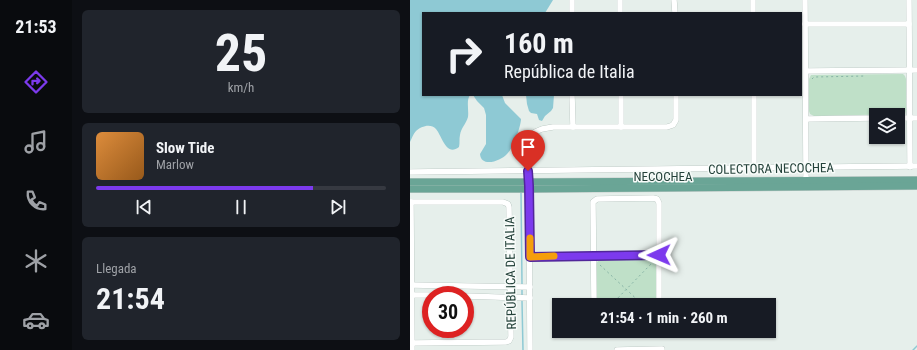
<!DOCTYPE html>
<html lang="es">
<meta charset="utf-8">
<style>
:root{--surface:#171b24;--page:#20242c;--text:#f1f3f6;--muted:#9ea1a6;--line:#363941;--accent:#7c3aed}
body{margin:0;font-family:"Roboto Condensed",sans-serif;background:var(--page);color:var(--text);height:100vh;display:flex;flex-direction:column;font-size:15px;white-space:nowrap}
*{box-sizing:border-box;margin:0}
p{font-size:13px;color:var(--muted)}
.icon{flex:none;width:22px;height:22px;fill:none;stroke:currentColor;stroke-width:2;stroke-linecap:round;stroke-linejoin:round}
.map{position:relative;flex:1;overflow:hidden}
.panel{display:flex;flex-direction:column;gap:10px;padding:10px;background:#0d0f14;width:338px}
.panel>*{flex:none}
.top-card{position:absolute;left:12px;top:12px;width:380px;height:84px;border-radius:0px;box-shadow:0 1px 3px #0004;background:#171b24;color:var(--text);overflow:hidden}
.controls{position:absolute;left:459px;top:108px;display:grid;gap:8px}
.controls a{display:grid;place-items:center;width:36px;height:36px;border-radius:0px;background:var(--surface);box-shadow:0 1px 3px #0004;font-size:20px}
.speed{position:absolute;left:12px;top:286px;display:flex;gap:8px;font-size:20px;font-weight:700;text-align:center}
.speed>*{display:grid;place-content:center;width:52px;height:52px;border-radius:50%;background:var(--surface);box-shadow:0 1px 3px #0004;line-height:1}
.speed .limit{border:6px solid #d22;background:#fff;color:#111}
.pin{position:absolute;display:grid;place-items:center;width:34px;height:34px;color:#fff;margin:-41px -17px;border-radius:50% 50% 50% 0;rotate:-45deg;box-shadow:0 0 4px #0007}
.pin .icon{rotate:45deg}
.me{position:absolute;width:44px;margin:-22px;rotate:269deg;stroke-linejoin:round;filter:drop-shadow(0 0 3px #0008)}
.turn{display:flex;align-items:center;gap:14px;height:84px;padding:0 16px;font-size:18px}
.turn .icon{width:52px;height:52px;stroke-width:2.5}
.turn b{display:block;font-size:28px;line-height:34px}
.big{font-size:30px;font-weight:700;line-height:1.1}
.panel .widget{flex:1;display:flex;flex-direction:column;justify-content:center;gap:6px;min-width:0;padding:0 14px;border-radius:6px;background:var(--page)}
.panel .dial{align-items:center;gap:0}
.dial b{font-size:52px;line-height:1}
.song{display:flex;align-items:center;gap:12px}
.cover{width:48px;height:48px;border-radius:6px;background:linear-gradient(135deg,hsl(30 70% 55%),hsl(30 70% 35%))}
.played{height:4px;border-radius:2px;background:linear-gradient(90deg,var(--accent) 75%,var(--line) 75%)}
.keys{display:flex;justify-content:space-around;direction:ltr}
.trip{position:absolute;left:142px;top:298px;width:224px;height:40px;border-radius:0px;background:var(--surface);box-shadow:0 1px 3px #0004;font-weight:700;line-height:40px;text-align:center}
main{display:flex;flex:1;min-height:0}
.tabs{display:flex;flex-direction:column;width:72px;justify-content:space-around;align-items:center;background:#090b0e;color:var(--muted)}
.tabs .icon{width:28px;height:28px}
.tabs .on{color:var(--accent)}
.tabs b{font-size:18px;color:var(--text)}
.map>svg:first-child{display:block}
.green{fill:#bfe0c8}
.water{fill:#8ec9d4}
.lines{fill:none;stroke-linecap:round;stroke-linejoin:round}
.stream{stroke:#8ec9d4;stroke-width:1.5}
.minor-casing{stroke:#a8b8b2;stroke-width:6}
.major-casing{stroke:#c2cac8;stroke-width:8}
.path{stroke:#86b3a5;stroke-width:1;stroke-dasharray:2 3;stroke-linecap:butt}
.minor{stroke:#fff;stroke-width:5.5}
.major{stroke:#6aa596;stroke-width:7}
.route-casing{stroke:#51269a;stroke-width:10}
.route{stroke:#7c3aed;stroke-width:7}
.slow{stroke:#f59e0b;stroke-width:7}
.labels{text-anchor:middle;stroke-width:3;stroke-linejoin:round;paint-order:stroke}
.street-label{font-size:13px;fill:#24423a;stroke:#f7fbf9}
</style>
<main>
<nav class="tabs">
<b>21:53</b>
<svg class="icon on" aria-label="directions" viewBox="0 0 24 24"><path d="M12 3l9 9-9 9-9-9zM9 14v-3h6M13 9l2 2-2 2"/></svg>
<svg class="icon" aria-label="music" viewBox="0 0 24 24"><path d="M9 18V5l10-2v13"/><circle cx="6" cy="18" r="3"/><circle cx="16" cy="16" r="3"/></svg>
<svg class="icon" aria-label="phone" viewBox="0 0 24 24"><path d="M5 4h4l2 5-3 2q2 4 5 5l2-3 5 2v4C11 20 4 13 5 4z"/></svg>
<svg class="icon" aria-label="climate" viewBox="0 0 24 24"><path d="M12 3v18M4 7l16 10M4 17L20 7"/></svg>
<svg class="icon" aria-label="car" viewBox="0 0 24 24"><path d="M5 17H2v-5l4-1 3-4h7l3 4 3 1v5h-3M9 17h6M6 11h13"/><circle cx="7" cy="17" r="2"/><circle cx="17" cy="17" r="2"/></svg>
</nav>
<section class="panel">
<div class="widget dial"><b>25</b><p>km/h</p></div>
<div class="widget">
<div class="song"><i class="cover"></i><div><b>Slow Tide</b><p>Marlow</p></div></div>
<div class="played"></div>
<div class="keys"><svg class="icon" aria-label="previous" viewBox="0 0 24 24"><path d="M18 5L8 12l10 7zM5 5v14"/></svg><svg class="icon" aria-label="pause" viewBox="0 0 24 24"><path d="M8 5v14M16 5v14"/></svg><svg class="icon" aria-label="next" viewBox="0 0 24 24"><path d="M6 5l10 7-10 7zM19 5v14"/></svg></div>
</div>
<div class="widget"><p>Llegada</p><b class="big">21:54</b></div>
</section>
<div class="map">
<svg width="507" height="350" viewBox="0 0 507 350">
<rect width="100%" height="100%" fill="#e6efeb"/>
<!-- green -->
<g class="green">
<polygon points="493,74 495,76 496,79 496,110 495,114 404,116 400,114 399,111 399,79 401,75"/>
<polygon points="240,258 245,260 246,263 246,305 187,305 186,264 188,261 191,260"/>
</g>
<!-- water -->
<g class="water">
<path d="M0 0H143L135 13H13V95H60C56 101 59 110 58 117 56 124 51 128 50 135 49 139 50 143 49 147 36 157 32 136 26 129 21 123 11 126 6 131 3 134 2 138 0 142Z"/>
<path d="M63 95H92L95 103 111 119C111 126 103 149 97 154 91 161 71 168 70 154L76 144V115L74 108 67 101Z"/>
<polygon points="116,95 144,95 143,108 141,111 135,116 132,121 129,120 127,114 121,113 119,111 117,104"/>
</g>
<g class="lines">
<!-- stream -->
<g class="stream">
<polyline points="111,192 112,284"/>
<polyline points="112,290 112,295"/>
<polyline points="112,301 113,350"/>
<polyline points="503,350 507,346"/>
</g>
<!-- minor casing -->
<g class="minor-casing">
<g id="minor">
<polyline points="162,0 162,13"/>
<polyline points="210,0 210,13"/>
<polyline points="264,0 265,13"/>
<polyline points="343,0 343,13"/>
<polyline points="395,0 396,180"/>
<polyline points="499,0 500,167"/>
<polyline points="395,24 499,24"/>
<polyline points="396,71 507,70"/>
<polyline points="162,95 163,127"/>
<polyline points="211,95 211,127"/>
<polyline points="344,95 344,169"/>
<polyline points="488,118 507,118"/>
<polyline points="396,119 466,118"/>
<polyline points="0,172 507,166"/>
<polyline points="0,202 93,202 98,204 99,207 101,337 99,341 96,342 0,343"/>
<polyline points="1,202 2,350"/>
<polyline points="120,257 249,255"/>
<polyline points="0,285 120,287"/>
<polyline points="0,295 21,295"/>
<polyline points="55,296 120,298"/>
<polyline points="184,305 183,202 187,199 243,198 247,199 249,203 249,305"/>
<polyline points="120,350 119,182 116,153 117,145 119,137 125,132 132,129 143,127 257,127 263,125 266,120 266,95"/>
<polyline points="207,350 252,349"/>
</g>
</g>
<!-- major casing -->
<g class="major-casing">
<g id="major">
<polyline points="0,182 114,182 507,180"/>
<polyline points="0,189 119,189 507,186"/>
</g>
</g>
<!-- path -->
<g class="path">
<polyline points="402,79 404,77 456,76"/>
<polyline points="468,113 485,113"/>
<polyline points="190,265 233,305"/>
<polyline points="201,305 243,262"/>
</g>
<!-- minor -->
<use href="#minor" class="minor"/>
<!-- major -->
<use href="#major" class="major"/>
</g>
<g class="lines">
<!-- route casing -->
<g class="route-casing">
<polyline id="route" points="118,171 119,186 120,257 249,255"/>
</g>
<!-- route -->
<use href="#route" class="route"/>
<!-- slow -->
<polyline class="slow" points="120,238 120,257 144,256"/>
</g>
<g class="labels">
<!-- street labels -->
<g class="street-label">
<text transform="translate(361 168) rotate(-1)" y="5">COLECTORA NECOCHEA</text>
<text x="253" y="181">NECOCHEA</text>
<text transform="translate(100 273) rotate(-91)" y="5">REPÚBLICA DE ITALIA</text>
</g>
</g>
</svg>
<div class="controls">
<a><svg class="icon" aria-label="layers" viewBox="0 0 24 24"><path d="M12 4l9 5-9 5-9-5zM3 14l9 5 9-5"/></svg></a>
</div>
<div class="speed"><div class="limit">30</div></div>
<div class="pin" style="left:118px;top:171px;background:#d93025"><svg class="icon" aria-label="arrive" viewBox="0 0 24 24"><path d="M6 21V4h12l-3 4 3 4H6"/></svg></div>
<svg class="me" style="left:249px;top:255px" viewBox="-20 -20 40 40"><path d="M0-17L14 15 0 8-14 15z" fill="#7c3aed" stroke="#fff" stroke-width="4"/></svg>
<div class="trip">21:54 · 1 min · 260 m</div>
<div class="top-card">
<div class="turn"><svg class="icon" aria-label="right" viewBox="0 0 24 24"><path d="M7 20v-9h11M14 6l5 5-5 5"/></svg><div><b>160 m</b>República de Italia</div></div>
</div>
</div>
</main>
